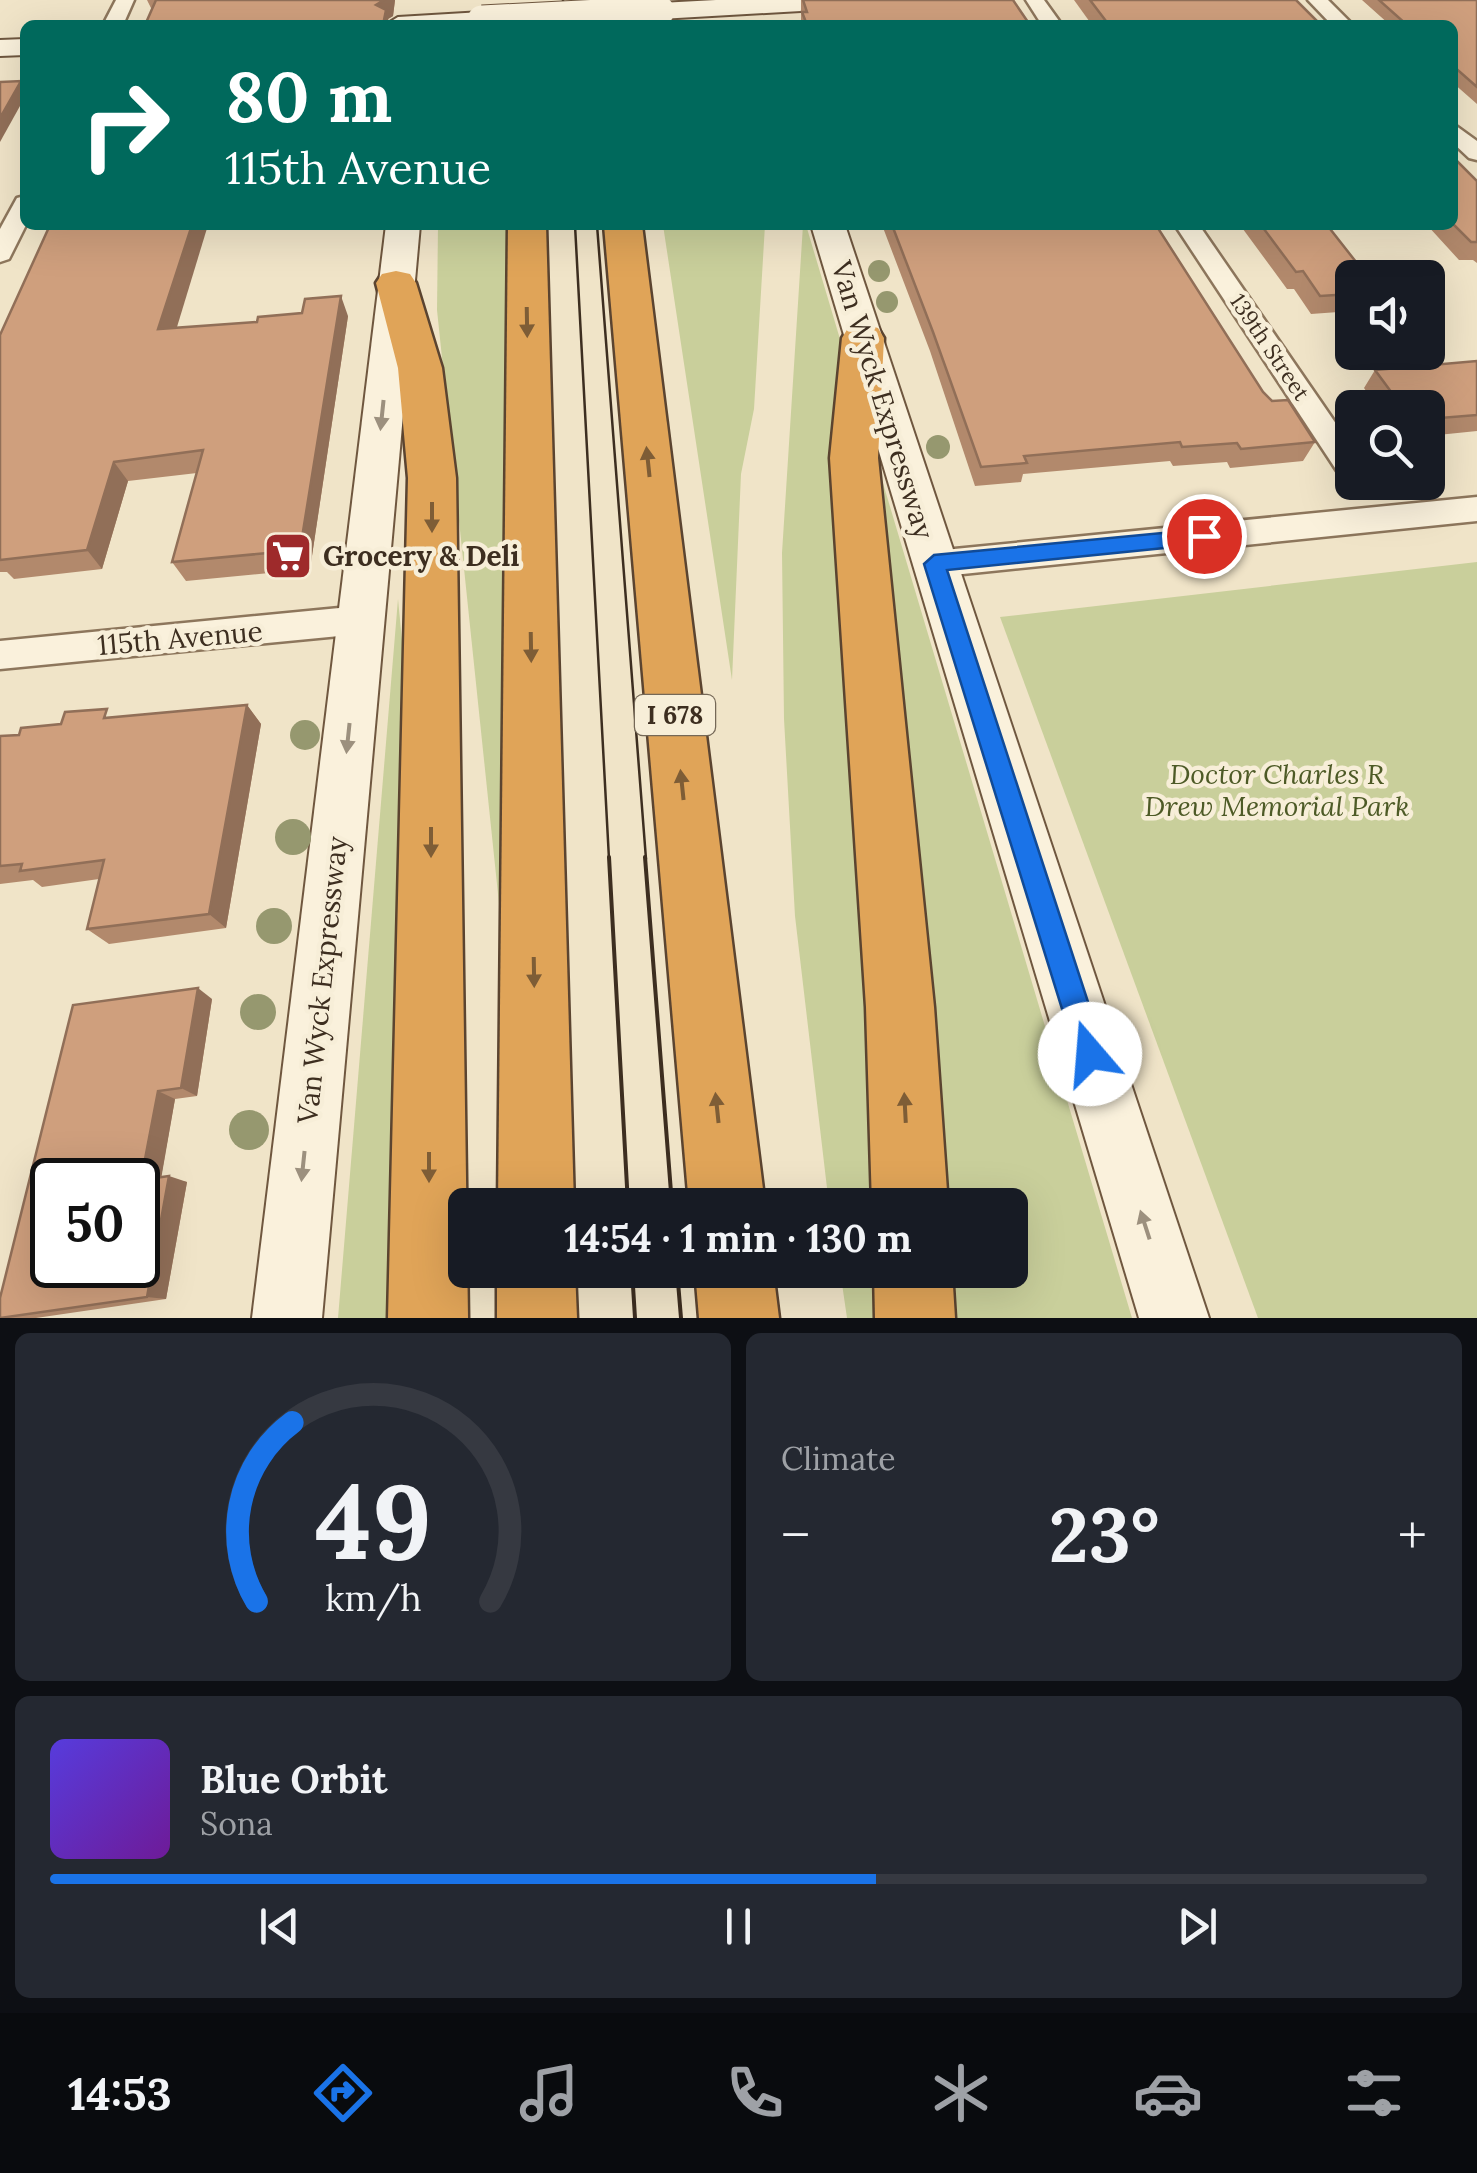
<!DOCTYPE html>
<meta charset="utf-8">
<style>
:root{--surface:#171b24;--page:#242831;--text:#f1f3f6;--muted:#9ea1a6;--line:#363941;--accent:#1a73e8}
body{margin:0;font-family:Lora,serif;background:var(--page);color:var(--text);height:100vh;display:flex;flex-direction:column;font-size:38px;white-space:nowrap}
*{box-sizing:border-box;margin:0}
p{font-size:32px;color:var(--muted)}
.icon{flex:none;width:55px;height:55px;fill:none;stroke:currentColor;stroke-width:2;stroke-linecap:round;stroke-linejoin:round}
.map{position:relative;height:1318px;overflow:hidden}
.sheet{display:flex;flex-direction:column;gap:15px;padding:15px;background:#0d0f14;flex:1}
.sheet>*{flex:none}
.banner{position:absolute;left:20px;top:20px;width:1438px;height:210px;border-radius:15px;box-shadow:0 10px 40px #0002;background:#00695c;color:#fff;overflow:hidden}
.buttons{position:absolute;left:1335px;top:260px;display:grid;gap:20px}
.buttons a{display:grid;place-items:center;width:110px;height:110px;border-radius:15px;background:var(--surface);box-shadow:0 10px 40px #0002;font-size:50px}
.speed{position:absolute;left:30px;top:1158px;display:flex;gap:20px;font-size:50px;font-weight:700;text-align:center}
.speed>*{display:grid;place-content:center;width:130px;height:130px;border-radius:50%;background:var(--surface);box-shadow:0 10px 40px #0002;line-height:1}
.speed .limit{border:5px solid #111;border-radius:15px;background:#fff;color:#111}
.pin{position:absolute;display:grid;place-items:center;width:85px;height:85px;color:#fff;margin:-42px;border:5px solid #fff;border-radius:50%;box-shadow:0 2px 10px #0007}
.me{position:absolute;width:110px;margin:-55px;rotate:342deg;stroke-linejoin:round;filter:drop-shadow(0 0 8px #0008)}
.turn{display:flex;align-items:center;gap:35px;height:210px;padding:0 40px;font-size:45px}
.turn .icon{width:130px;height:130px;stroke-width:2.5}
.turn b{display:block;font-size:70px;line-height:85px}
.big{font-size:75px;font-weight:700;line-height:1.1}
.sheet .card{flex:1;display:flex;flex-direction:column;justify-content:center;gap:15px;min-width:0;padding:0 35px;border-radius:15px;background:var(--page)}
.sheet .dial{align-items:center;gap:0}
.dial svg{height:260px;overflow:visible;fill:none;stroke:var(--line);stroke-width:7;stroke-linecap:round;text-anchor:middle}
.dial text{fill:var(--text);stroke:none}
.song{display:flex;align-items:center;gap:30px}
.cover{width:120px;height:120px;border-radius:15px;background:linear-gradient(135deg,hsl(250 70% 55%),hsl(280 70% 35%))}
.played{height:10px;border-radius:5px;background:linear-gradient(90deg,var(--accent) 60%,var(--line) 60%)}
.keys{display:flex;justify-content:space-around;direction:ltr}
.heat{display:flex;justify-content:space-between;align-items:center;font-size:55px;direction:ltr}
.sheet .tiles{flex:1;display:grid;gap:15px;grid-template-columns:1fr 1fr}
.card:last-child{grid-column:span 2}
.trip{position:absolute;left:448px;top:1188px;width:580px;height:100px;border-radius:15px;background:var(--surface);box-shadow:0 10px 40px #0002;font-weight:700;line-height:100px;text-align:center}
.menu{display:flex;height:160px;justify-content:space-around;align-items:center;background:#090b0e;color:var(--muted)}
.menu .icon{width:70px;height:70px}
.menu .active{color:var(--accent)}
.menu b{font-size:45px;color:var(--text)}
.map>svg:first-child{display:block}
.green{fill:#c9cf9b}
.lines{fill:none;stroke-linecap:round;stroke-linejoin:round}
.street-casing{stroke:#8d765c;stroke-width:5}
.secondary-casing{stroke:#6f573f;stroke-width:4}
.highway-casing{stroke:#5b4430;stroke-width:5}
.street{fill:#faf1dc;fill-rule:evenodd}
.secondary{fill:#faf1dc;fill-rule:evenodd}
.highway{fill:#e0a458;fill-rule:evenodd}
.tram-far1{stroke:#3d2e20;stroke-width:2.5}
.tram{stroke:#3d2e20;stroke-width:4}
.secondary-bridge-casing{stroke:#6f573f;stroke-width:31;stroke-linecap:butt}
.secondary-bridge{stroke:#faf1dc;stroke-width:29}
.tree{fill:#96986f}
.wall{fill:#b2896c}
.shaded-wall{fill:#916f58}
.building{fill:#cf9f7d;stroke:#916f58;stroke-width:2.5;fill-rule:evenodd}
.oneway{fill:#7e5d36}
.oneway2{fill:#9c907e}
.route{fill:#1a73e8;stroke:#114b97;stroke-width:2.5}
.labels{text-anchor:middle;stroke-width:9;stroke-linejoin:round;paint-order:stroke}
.far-street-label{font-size:22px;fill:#3d2e20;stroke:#f7eed8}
.shield{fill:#f7eed8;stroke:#756857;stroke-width:2.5}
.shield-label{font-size:25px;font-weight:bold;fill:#3d2e20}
.street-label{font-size:28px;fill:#3d2e20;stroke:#f7eed8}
.poi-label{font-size:28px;font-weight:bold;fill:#3d2e20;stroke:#f7eed8;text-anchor:start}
.park-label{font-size:28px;font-style:italic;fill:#4d5a26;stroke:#f7eed8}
</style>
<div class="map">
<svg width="1477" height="1318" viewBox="0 0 1477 1318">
<rect width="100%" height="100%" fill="#f0e4c8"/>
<!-- green -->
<g class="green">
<polygon points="438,225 515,225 507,980 437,310"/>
<polygon points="663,225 765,225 754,409 741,474 732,680"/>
<polygon points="803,225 806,225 1132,1318 847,1318 840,1270 1010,1270 1010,1205 829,1205 795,916 784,719 782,553"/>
<polygon points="1477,562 1477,1318 1258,1318 1000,617"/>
<polygon points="398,599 450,1141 453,1318 338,1318"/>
</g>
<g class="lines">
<!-- street casing -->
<g class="street-casing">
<g id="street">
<polygon points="116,0 134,0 123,25 103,25"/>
<polygon points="1026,0 1044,0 1062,25 1042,25"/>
<polygon points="1308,0 1328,0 1353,25 1332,25"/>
<polygon points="1452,123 1477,141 1477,160 1469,158 1452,142"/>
<polygon points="25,196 26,225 9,259 0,262 0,229 17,198"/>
<polygon points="1175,225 1199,225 1352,447 1352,480 1341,477"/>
<polygon points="1477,497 1477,521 934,577 922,573 918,564 922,555 934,551"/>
<polygon points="360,606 372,610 377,620 372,630 360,634 0,669 0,641"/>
</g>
</g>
<!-- secondary casing -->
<g class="secondary-casing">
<g id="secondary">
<polygon points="716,0 866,0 853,8 660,19 647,11 660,3"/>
<polygon points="482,12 491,14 495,20 492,25 385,25 398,17"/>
<polygon points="25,39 25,55 0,56 0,40"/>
<polygon points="386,225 420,225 322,1318 252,1318"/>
<polygon points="811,225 845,225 1209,1318 1139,1318"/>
</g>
</g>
<!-- highway casing -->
<g class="highway-casing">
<g id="highway">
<polygon points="508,225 546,225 574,1205 498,1205"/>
<polygon points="604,225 642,225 765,1205 689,1205"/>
<polygon points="396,271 410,274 416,283 442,368 456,478 468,1318 388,1318 408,478 398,368 376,283 382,274"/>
<polygon points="863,324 878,328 884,338 878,458 934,1007 948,1205 872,1205 866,1007 830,458 842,338 848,328"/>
<polygon points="497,1270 575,1270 577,1318 497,1318"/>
<polygon points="695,1270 773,1270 779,1318 699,1318"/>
<polygon points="874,1270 952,1270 955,1318 875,1318"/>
</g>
</g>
<!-- street -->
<use href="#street" class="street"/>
<!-- secondary -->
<use href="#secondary" class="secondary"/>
<!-- highway -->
<use href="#highway" class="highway"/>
<!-- tram-far1 -->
<g class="tram-far1">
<polyline points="563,0 564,25"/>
<polyline points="580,0 581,25"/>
<polyline points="575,225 609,859"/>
<polyline points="597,225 646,859"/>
</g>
<!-- tram -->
<g class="tram">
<polyline points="609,857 628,1205"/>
<polyline points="645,857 672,1205"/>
<polyline points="632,1270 635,1318"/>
<polyline points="677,1270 681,1318"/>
</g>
<!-- secondary-bridge casing -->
<g class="secondary-bridge-casing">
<polyline id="secondary-bridge" points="482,20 660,11"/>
</g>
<!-- secondary-bridge -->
<use href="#secondary-bridge" class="secondary-bridge"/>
</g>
<!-- trees -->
<g class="tree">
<circle cx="879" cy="271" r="11"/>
<circle cx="887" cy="302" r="11"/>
<circle cx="938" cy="447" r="12"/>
<circle cx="305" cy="735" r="15"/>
<circle cx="293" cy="837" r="18"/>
<circle cx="274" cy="926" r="18"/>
<circle cx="258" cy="1012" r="18"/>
<circle cx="249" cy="1130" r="20"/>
</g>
<!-- wall -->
<g class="wall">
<polygon points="147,0 395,0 393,16 388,19 390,25 145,25 152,10"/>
<polygon points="801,0 1013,0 1030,25 801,25"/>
<polygon points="1074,0 1296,0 1321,25 1092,25"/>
<polygon points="1362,0 1477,0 1477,104 1452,82 1452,25 1390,25"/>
<polygon points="1452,156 1477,181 1477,263 1473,260 1459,260 1427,225 1452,225"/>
<polygon points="882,225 1156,225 1263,392 1315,442 1303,461 1230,468 1227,462 1173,466 1170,461 1023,474 1021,482 975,486 930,351"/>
<polygon points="1240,225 1327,225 1360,267 1352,278 1352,311 1311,314 1294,289 1287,289"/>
<polygon points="348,316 310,569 186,581 172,562 197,473 128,481 102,569 14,579 7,572 0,572 0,335 176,328"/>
<polygon points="1477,361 1477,431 1428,436 1428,408 1378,408 1364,388 1375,370"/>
<polygon points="247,705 261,724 226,928 109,944 87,929 99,879 42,887 33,880 0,884 0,736 19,735 61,724 115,717"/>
<polygon points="212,999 197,1096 175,1099 161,1177 187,1182 166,1299 36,1318 0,1318"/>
</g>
<!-- shaded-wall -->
<g class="shaded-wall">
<polygon points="384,0 395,0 393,16 388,19 390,25 383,25 376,5"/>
<polygon points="21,81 25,88 25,97 0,142 0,118"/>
<polygon points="192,225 208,225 170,350 158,329"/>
<polygon points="341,296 348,316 310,569 300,550"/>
<polygon points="114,462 128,481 102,569 87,550"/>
<polygon points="247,705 261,724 226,928 209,914"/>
<polygon points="198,988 212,999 197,1096 181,1088"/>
<polygon points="158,1091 175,1099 160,1185 141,1180"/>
<polygon points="169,1176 187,1182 166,1299 147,1297"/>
</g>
<!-- building -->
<g class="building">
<polygon points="156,0 384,0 376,5 386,10 383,25 145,25"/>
<polygon points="803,0 1013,0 1030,25 807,25 802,12 807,12"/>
<polygon points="1090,0 1296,0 1321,25 1109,25"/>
<polygon points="1379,0 1477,0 1477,87 1452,65 1452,25 1407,25"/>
<polygon points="21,81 0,118 0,82"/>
<polygon points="1452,156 1477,181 1477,242 1471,242 1452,223"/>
<polygon points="50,225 192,225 158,329 257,322 258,317 302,313 305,299 341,296 300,550 172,562 203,450 114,462 87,550 0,560 0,335"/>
<polygon points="892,225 1156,225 1263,392 1272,401 1288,400 1315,442 1241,449 1237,443 1182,447 1180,442 1024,456 1027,463 981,467 933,332"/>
<polygon points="1261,225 1327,225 1360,267 1354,267 1362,278 1352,278 1352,294 1320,296 1303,271 1296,272"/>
<polygon points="1477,361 1477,415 1428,419 1428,408 1403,408 1375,370"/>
<polygon points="247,705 209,914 87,929 104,860 20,871 22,864 0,866 0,736 19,735 21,728 61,724 65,712 107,709 104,718"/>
<path d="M198 988 181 1088 158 1091 141 1180 169 1176 147 1297 0 1318V1298L73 1005ZM52 1180H138V1265H52Z"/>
</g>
<!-- one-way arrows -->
<defs><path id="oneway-solid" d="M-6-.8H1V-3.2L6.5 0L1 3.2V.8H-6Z" transform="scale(2.5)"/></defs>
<g class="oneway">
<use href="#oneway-solid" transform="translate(527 322) rotate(89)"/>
<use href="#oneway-solid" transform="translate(648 462) rotate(-96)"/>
<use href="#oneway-solid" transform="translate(432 517) rotate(90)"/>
<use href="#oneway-solid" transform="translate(531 647) rotate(89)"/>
<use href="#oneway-solid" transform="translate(682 785) rotate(-96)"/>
<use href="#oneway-solid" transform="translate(431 842) rotate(90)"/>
<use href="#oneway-solid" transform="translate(534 972) rotate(89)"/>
<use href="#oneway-solid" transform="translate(717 1108) rotate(-96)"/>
<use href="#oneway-solid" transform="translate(905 1108) rotate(-93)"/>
<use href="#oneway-solid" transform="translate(429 1167) rotate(90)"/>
</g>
<g class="oneway2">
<use href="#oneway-solid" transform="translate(382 415) rotate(96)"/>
<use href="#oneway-solid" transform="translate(348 738) rotate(96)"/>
<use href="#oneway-solid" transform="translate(303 1166) rotate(96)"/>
<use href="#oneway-solid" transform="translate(1145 1225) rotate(-108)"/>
</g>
<!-- route -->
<polygon class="route" points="1204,529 1215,536 1204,544 947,570 1105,1054 1101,1064 1090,1068 1080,1064 1076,1054 924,564 934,555"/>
<!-- icons -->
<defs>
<g id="supermarket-square" transform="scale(2.5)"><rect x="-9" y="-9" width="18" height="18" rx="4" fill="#9e2a2b" stroke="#f7eed8"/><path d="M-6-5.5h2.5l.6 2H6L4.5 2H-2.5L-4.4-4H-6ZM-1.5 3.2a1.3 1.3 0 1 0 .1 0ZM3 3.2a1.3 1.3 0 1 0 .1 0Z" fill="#fff"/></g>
</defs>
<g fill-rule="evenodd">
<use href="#supermarket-square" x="288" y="556"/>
</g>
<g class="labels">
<!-- far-street labels -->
<g class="far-street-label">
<text transform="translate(1270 347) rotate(56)" y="8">139th Street</text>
</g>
<!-- shield labels -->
<rect class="shield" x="635" y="695" width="80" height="40" rx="8"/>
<g class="shield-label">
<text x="675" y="724">I 678</text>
</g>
<!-- street labels -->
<g class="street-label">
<text transform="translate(883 400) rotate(73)" y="10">Van Wyck Expressway</text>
<text transform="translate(180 638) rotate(-5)" y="10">115th Avenue</text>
<text transform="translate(322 980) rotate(-84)" y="10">Van Wyck Expressway</text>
</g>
<!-- poi labels -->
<g class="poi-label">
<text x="323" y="566">Grocery &amp; Deli</text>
</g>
<!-- park labels -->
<g class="park-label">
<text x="1277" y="784">Doctor Charles R<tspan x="1277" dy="32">Drew Memorial Park</tspan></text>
</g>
</g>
</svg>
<div class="buttons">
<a><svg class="icon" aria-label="sound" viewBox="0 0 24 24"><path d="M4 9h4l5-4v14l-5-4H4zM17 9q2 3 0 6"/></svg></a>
<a><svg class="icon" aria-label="search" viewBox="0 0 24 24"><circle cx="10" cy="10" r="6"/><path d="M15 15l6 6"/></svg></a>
</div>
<div class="speed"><div class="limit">50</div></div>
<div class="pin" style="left:1204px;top:536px;background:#d93025"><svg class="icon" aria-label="arrive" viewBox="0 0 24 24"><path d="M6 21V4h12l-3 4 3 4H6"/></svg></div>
<svg class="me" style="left:1090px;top:1054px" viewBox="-20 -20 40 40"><circle r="19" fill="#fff"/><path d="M0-13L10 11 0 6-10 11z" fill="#1a73e8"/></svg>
<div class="trip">14:54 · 1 min · 130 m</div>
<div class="banner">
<div class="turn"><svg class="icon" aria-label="right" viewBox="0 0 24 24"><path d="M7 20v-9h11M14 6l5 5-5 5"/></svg><div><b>80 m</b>115th Avenue</div></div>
</div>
</div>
<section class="sheet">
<div class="tiles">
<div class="card dial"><svg viewBox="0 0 100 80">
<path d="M14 69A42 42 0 1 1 86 69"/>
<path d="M14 69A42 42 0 0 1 25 14" stroke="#1a73e8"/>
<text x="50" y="56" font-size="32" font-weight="700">49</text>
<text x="50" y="72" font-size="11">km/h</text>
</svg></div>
<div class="card"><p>Climate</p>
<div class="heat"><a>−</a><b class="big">23°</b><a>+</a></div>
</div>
<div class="card">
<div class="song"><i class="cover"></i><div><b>Blue Orbit</b><p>Sona</p></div></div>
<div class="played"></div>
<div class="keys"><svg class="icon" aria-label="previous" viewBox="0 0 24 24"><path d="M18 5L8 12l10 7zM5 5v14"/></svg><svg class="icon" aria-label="pause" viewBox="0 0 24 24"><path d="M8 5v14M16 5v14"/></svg><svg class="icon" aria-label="next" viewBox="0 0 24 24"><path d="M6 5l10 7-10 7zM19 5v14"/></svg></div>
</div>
</div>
</section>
<nav class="menu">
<b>14:53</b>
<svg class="icon active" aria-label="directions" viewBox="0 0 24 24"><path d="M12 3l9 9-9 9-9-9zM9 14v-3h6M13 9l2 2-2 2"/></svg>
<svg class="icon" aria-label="music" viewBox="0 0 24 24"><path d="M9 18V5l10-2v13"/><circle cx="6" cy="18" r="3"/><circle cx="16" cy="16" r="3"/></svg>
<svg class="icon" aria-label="phone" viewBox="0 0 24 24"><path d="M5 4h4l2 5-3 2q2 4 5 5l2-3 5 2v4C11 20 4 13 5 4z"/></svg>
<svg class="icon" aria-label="climate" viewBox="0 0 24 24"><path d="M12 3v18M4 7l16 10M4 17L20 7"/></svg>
<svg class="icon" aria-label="car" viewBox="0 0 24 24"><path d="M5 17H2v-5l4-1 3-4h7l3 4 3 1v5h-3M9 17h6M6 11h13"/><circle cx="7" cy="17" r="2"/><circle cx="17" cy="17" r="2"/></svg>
<svg class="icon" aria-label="filters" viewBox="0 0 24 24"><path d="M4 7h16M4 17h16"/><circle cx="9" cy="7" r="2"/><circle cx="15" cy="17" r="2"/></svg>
</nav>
